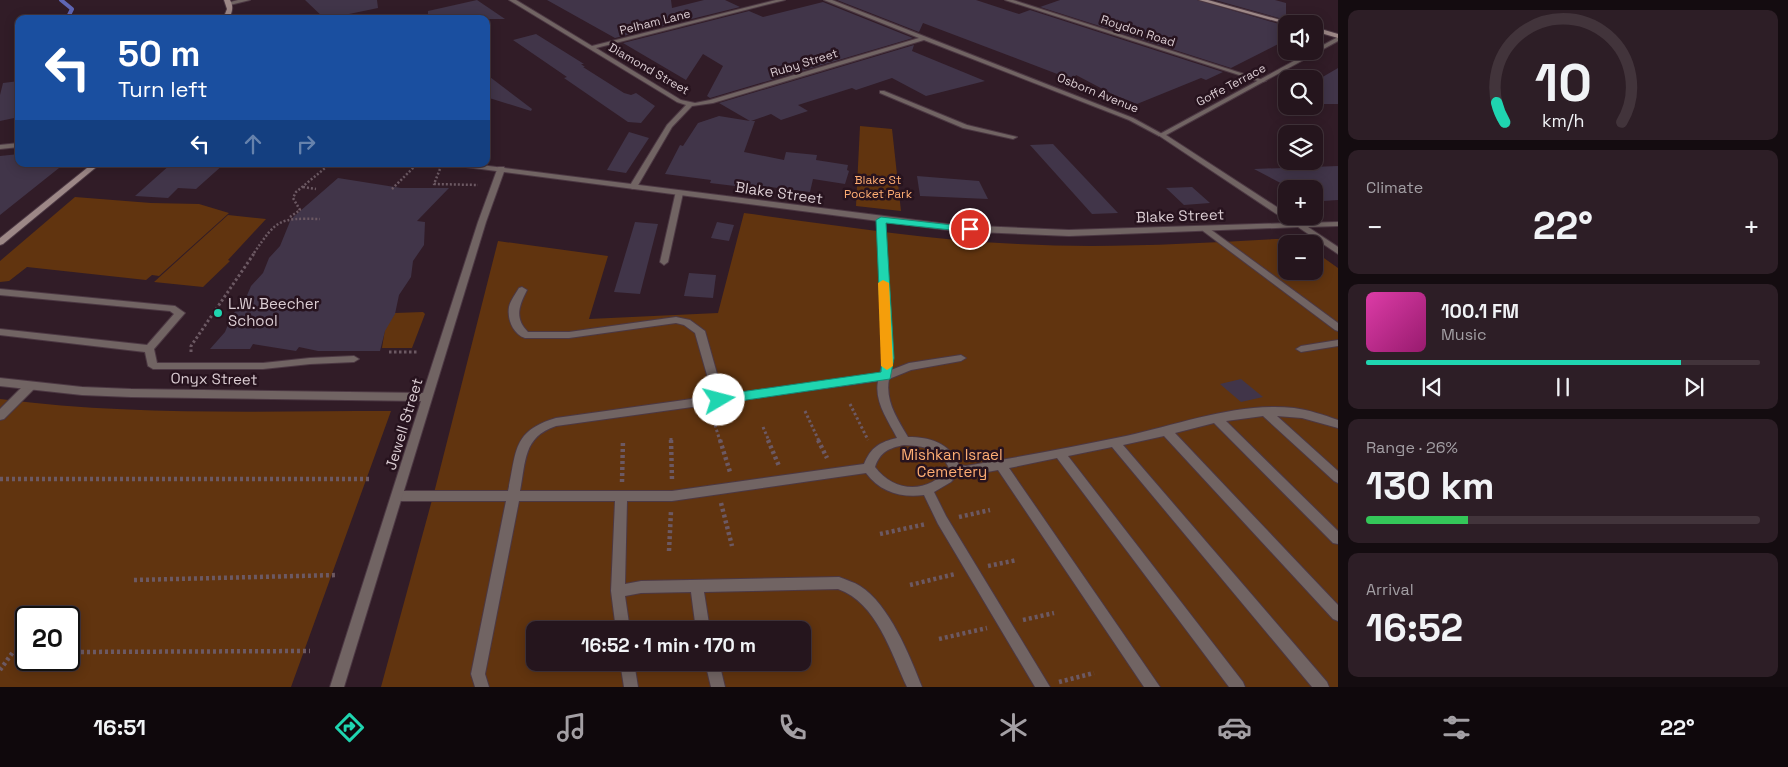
<!DOCTYPE html>
<meta charset="utf-8">
<style>
:root{--surface:#25151d;--page:#2d1e26;--text:#f1f3f6;--muted:#a39fa4;--line:#42343b;--accent:#1fd5b0}
body{margin:0;font-family:"Space Grotesk",sans-serif;background:var(--page);color:var(--text);height:100vh;display:flex;flex-direction:column;font-size:19px;white-space:nowrap}
*{box-sizing:border-box;margin:0}
p{font-size:16px;color:var(--muted)}
.icon{flex:none;width:28px;height:28px;fill:none;stroke:currentColor;stroke-width:2;stroke-linecap:round;stroke-linejoin:round}
.map{position:relative;flex:1;overflow:hidden}
.drawer{display:flex;flex-direction:column;gap:10px;padding:10px;background:#140c10;width:450px}
.drawer>*{flex:none}
.hud{position:absolute;left:15px;top:15px;width:475px;height:152px;border-radius:10px;box-shadow:0 2px 12px #0003,0 0 0 1px var(--line);background:#1a4fa0;color:#fff;overflow:hidden}
.tools{position:absolute;left:1278px;top:15px;display:grid;gap:10px}
.tools a{display:grid;place-items:center;width:45px;height:45px;border-radius:10px;background:var(--surface);box-shadow:0 2px 12px #0003,0 0 0 1px var(--line);font-size:25px}
.speed{position:absolute;left:15px;top:606px;display:flex;gap:10px;font-size:25px;font-weight:700;text-align:center}
.speed>*{display:grid;place-content:center;width:65px;height:65px;border-radius:50%;background:var(--surface);box-shadow:0 2px 12px #0003,0 0 0 1px var(--line);line-height:1}
.speed .limit{border:2px solid #111;border-radius:8px;background:#fff;color:#111}
.pin{position:absolute;display:grid;place-items:center;width:42px;height:42px;color:#fff;margin:-21px;border:2px solid #fff;border-radius:50%;box-shadow:0 1px 5px #0007}
.me{position:absolute;width:55px;margin:-28px;rotate:82deg;stroke-linejoin:round;filter:drop-shadow(0 0 4px #0008)}
.turn{display:flex;align-items:center;gap:18px;height:105px;padding:0 20px;font-size:22px}
.turn .icon{width:65px;height:65px;stroke-width:2.5}
.turn b{display:block;font-size:35px;line-height:42px}
.lanes{display:flex;align-items:center;height:48px;padding:0 20px;background:#0003;justify-content:center;gap:25px;direction:ltr}
.lanes .off{opacity:.35}
.big{font-size:38px;font-weight:700;line-height:1.1}
.drawer .tile{flex:1;display:flex;flex-direction:column;justify-content:center;gap:8px;min-width:0;padding:0 18px;border-radius:10px;background:var(--page)}
.drawer .dial{align-items:center;gap:0}
.dial svg{height:130px;overflow:visible;fill:none;stroke:var(--line);stroke-width:7;stroke-linecap:round;text-anchor:middle}
.dial text{fill:var(--text);stroke:none}
.song{display:flex;align-items:center;gap:15px}
.cover{width:60px;height:60px;border-radius:8px;background:linear-gradient(135deg,hsl(320 70% 55%),hsl(320 70% 35%))}
.played{height:5px;border-radius:2px;background:linear-gradient(90deg,var(--accent) 80%,var(--line) 80%)}
.keys{display:flex;justify-content:space-around;direction:ltr}
.heat{display:flex;justify-content:space-between;align-items:center;font-size:28px;direction:ltr}
.charge{height:8px;border-radius:4px;background:linear-gradient(90deg,#34c759 26%,var(--line) 0)}
.trip{position:absolute;left:526px;top:621px;width:285px;height:50px;border-radius:10px;background:var(--surface);box-shadow:0 2px 12px #0003,0 0 0 1px var(--line);font-weight:700;line-height:50px;text-align:center}
.tabs{display:flex;height:80px;justify-content:space-around;align-items:center;background:#0f080c;color:var(--muted)}
.tabs .icon{width:35px;height:35px}
.tabs .current{color:var(--accent)}
.tabs b{font-size:22px;color:var(--text)}
main{display:flex;flex:1;min-height:0}
.map>svg:first-child{display:block}
.green{fill:#61340f;fill-rule:evenodd}
.lines{fill:none;stroke-linecap:round;stroke-linejoin:round}
.stream{stroke:#5f66b5;stroke-width:4}
.building{fill:#413549}
.service-casing{stroke:#4c3843;stroke-width:2}
.minor-casing{stroke:#4c3843;stroke-width:2}
.tertiary-casing{stroke:#4c3843;stroke-width:2}
.secondary-casing{stroke:#4c3843;stroke-width:2}
.path-far2{stroke:#6c5963;stroke-width:2.5;stroke-dasharray:2 2;stroke-linecap:butt}
.path-far1{stroke:#6c5963;stroke-width:3;stroke-dasharray:2.5 2.5;stroke-linecap:butt}
.path{stroke:#6c5963;stroke-width:4.5;stroke-dasharray:3 3;stroke-linecap:butt}
.service{fill:#716463;fill-rule:evenodd}
.minor{fill:#716463;fill-rule:evenodd}
.tertiary{fill:#716463;fill-rule:evenodd}
.secondary{fill:#9d8887;fill-rule:evenodd}
.route{fill:#1fd5b0;stroke:#148a72}
.slow{fill:#f59e0b}
.poi-dot{fill:#1fd5b0;stroke:#27131e;stroke-width:2}
.labels{text-anchor:middle;stroke-width:5;stroke-linejoin:round;paint-order:stroke}
.far-street-label{font-size:12px;fill:#dbcdd3;stroke:#27131e}
.far-park-label{font-size:12px;fill:#fead73;stroke:#27131e}
.street-label{font-size:15px;fill:#dbcdd3;stroke:#27131e}
.poi-label{font-size:15px;fill:#dbcdd3;stroke:#27131e;text-anchor:start}
.park-label{font-size:15px;fill:#fead73;stroke:#27131e}
</style>
<main>
<div class="map">
<svg width="1338" height="687" viewBox="0 0 1338 687">
<rect width="100%" height="100%" fill="#311c27"/>
<!-- green -->
<g class="green">
<polygon points="860,126 892,129 901,211 856,206"/>
<polygon points="75,197 151,203 199,204 229,213 159,276 152,275 146,280 27,267 9,281 0,282 0,261"/>
<path d="M744 213C835 225 927 240 1018 244 1110 249 1202 243 1294 238L1302 244H1286V271H1314V251L1338 268V687H381L435 489 498 241 608 256 589 319 718 313ZM535 630H802V662H535Z"/>
<polygon points="228,215 266,219 228,260 230,261 203,287 154,282"/>
<polygon points="423,312 425,314 412,348 382,348 385,329 395,313"/>
<path d="M0 399C129 416 261 411 391 411L291 687H0ZM26 618H69V660H26Z"/>
</g>
<g class="lines">
<!-- stream -->
<polyline class="stream" points="61,0 72,9 67,19"/>
</g>
<!-- building -->
<g class="building">
<polygon points="305,0 377,0 378,8 325,19"/>
<polygon points="477,0 505,19 428,19 428,11"/>
<polygon points="547,0 671,0 672,8 704,0 725,0 740,7 615,38"/>
<polygon points="837,0 976,0 1019,14 1030,10 1223,72 1206,80 1201,78 1137,104 1114,95 1076,75 1073,80 923,23 919,32"/>
<polygon points="1060,0 1197,0 1286,26 1286,40 1231,68 1040,7"/>
<polygon points="1215,0 1275,0 1286,3 1286,20"/>
<polygon points="823,2 913,38 710,98 707,96 723,66 703,54 686,80 623,43 749,11 763,17"/>
<polygon points="536,34 584,64 581,64 585,67 583,67 624,93 631,95 636,93 655,106 641,123 628,122 564,78 567,77 513,40"/>
<polygon points="914,45 912,51 985,81 926,96 892,78 856,90 852,88 798,105 808,111 781,120 771,114 751,121 755,121 744,152 784,160 786,152 817,155 816,160 848,165 847,170 849,171 845,184 813,179 810,192 761,186 760,189 710,183 711,180 665,174 680,145 683,146 698,123 719,116 750,121 719,103"/>
<polygon points="1338,68 1338,104 1314,104 1314,82"/>
<polygon points="486,74 532,109 531,111 486,97"/>
<polygon points="19,81 19,117 0,121 0,95 3,83"/>
<polygon points="629,132 649,138 626,173 607,170"/>
<polygon points="1053,144 1118,213 1092,214 1030,145"/>
<polygon points="19,154 19,164 64,164 0,215 0,156"/>
<polygon points="171,164 224,164 196,189 178,188 168,198 135,196"/>
<polygon points="1338,166 1338,200 1323,201 1314,195 1314,189 1292,189 1254,169"/>
<polygon points="917,176 979,181 988,199 920,196"/>
<polygon points="338,178 401,188 449,188 417,221 425,222 424,245 413,261 411,277 399,295 395,314 385,331 380,351 318,351 299,347 296,351 253,344 250,349 210,349 225,332 232,315 245,300 251,286 263,273 269,258 280,246 291,219"/>
<polygon points="1192,187 1210,203 1184,205 1166,188"/>
<polygon points="635,222 658,224 640,294 614,292"/>
<polygon points="717,222 734,225 729,241 711,238"/>
<polygon points="689,273 716,275 713,298 684,296"/>
<polygon points="1241,379 1263,397 1241,402 1220,384"/>
</g>
<g class="lines">
<!-- service casing -->
<g class="service-casing">
<g id="service">
<polygon points="880,91 884,91 967,125 1017,137 1013,139 963,128 880,93"/>
<polygon points="676,191 682,191 683,193 668,262 664,265 660,262"/>
<path d="M878 218H884L885 220 893 358 891 370 909 363 961 355 966 358 961 361 911 370 889 379C885 401 897 418 908 437 930 437 950 443 959 465L966 466C1020 457 1073 447 1126 436 1180 424 1238 402 1294 408 1309 410 1324 415 1338 420V428L1302 418 1277 416 1338 471V483L1334 481 1263 416 1226 421 1338 531V544L1333 543 1214 423 1175 433 1338 605V621L1333 619 1164 436 1123 445 1327 682 1329 687H1312L1112 447 1068 456 1243 682 1245 687H1229L1057 458 1009 468 1160 687H1144L998 470 966 476 958 474 951 482 934 492 946 516 1050 687H1035L938 524 924 495C901 498 880 492 866 473L672 501H627L625 584 641 581 839 577C846 580 854 582 860 586 889 604 910 656 922 687H907C891 653 877 603 838 589L704 592 710 630H696L691 592 641 593 625 596 630 630H616L611 591 615 501H519L485 674 489 687H475L471 674 506 501H397L393 499 391 496 393 493 397 491H508C517 451 512 431 556 418L713 396 695 333 684 325 676 323 569 338H525C513 334 507 319 509 307 510 301 516 293 519 288L522 287 527 290C519 306 514 318 528 332H569L676 317 690 320 705 331 723 395 880 373 883 358 877 220ZM878 381C874 402 888 420 897 438 880 442 871 447 864 464L672 491H520C526 461 523 437 556 426ZM904 445C924 446 940 448 949 468 928 494 895 493 875 467 880 452 889 448 904 445Z"/>
<polygon points="1206,226 1338,323 1338,331 1335,330 1203,231 1203,227"/>
<polygon points="0,289 175,306 185,313 154,349 157,363 263,363 310,358 354,356 359,359 354,362 310,364 263,369 153,369 148,366 145,352 0,335 0,329 147,345 174,314 170,311 0,295"/>
<polygon points="1338,340 1338,346 1301,352 1296,349 1301,346"/>
<polygon points="30,382 34,383 35,386 34,389 4,419 0,420 0,409 26,383"/>
<polygon points="620,662 634,662 638,687 624,687"/>
<polygon points="705,662 719,662 725,687 711,687"/>
</g>
</g>
<!-- minor casing -->
<g class="minor-casing">
<g id="minor">
<polygon points="238,0 250,0 230,5 227,3"/>
<polygon points="509,0 516,0 592,46 776,0 785,0 596,48 681,100 695,103 710,100 919,38 824,0 832,0 1133,118 1164,135 1159,136 1129,120 924,40 713,103 692,106 672,127 637,187 633,189 629,187 667,125 686,105 677,102"/>
<polygon points="1005,0 1013,0 1266,81 1261,82"/>
<polygon points="498,167 504,167 505,169 486,222 344,687 330,687 421,401 131,397 82,395 0,386 0,378 82,387 131,389 423,393 478,222"/>
<polygon points="1338,222 1338,226 1308,227 1338,247 1338,254 1295,225 1299,223"/>
</g>
</g>
<!-- tertiary casing -->
<g class="tertiary-casing">
<g id="tertiary">
<polygon points="1338,37 1338,41 1166,135 1286,213 1286,216 1291,216 1302,223 1302,227 1299,227 1069,236 955,231 458,166 454,164 473,164 955,225 1069,230 1290,223 1158,135"/>
<polygon points="19,143 19,147 0,149 0,145"/>
</g>
</g>
<!-- secondary casing -->
<g class="secondary-casing">
<g id="secondary">
<path d="M224 0H230C234 7 232 12 229 19H223L227 9Z"/>
<polygon points="1199,0 1208,0 1295,24 1286,24"/>
<polygon points="1314,27 1338,34 1338,38 1314,31"/>
<polygon points="92,164 100,164 3,244 0,245 0,238"/>
</g>
</g>
<!-- path-far2 -->
<g class="path-far2">
<polyline points="440,169 434,184 478,185"/>
<polyline points="303,187 316,189"/>
<polyline points="392,189 415,166"/>
<polyline points="290,217 300,210 293,198 296,192 330,164"/>
<path d="M254 253C277 219 279 218 320 219"/>
</g>
<!-- path-far1 -->
<g class="path-far1">
<polyline points="191,352 191,346 255,252"/>
<polyline points="389,352 418,352"/>
<polyline points="850,404 868,440"/>
<polyline points="805,411 819,441"/>
<polyline points="715,425 720,441"/>
<polyline points="763,427 769,441"/>
<polyline points="671,438 671,441"/>
</g>
<!-- path -->
<g class="path">
<polyline points="671,440 672,480"/>
<polyline points="720,440 730,472"/>
<polyline points="768,440 779,466"/>
<polyline points="818,440 827,458"/>
<polyline points="0,479 370,479"/>
<polyline points="622,482 623,440"/>
<polyline points="721,503 732,546"/>
<polyline points="959,517 990,510"/>
<polyline points="880,534 926,524"/>
<polyline points="669,551 671,511"/>
<polyline points="988,566 1017,560"/>
<polyline points="134,580 338,575"/>
<polyline points="910,585 955,574"/>
<polyline points="1023,620 1054,613"/>
<polyline points="939,639 987,628"/>
<polyline points="69,652 310,651"/>
<polyline points="0,670 13,652 26,652"/>
<polyline points="1059,682 1094,673"/>
</g>
<!-- service -->
<use href="#service" class="service"/>
<!-- minor -->
<use href="#minor" class="minor"/>
<!-- tertiary -->
<use href="#tertiary" class="tertiary"/>
<!-- secondary -->
<use href="#secondary" class="secondary"/>
</g>
<!-- route -->
<polygon class="route" points="881,217 970,227 975,229 970,232 886,223 894,358 890,379 719,404 714,403 712,400 714,397 719,395 881,372 882,358 876,220"/>
<!-- slow -->
<polygon class="slow" points="883,280 889,283 893,366 887,370 881,366 878,283"/>
<!-- markers -->
<circle class="poi-dot" cx="218" cy="313" r="5"/>
<g class="labels">
<!-- far-street labels -->
<g class="far-street-label">
<text transform="translate(655 22) rotate(-14)" y="4">Pelham Lane</text>
<text transform="translate(1138 31) rotate(18)" y="4">Roydon Road</text>
<text transform="translate(804 63) rotate(-17)" y="4">Ruby Street</text>
<text transform="translate(649 69) rotate(30)" y="4">Diamond Street</text>
<text transform="translate(1231 85) rotate(-28)" y="4">Goffe Terrace</text>
<text transform="translate(1098 93) rotate(22)" y="4">Osborn Avenue</text>
</g>
<!-- far-park labels -->
<g class="far-park-label">
<text x="878" y="184">Blake St<tspan x="878" dy="14">Pocket Park</tspan></text>
</g>
<!-- street labels -->
<g class="street-label">
<text transform="translate(779 193) rotate(8)" y="5">Blake Street</text>
<text transform="translate(1180 216) rotate(-2)" y="5">Blake Street</text>
<text transform="translate(214 379) rotate(1)" y="5">Onyx Street</text>
<text transform="translate(404 424) rotate(-73)" y="5">Jewell Street</text>
</g>
<!-- poi labels -->
<g class="poi-label">
<text x="228" y="309">L.W. Beecher<tspan x="228" dy="17">School</tspan></text>
</g>
<!-- park labels -->
<g class="park-label">
<text x="952" y="460">Mishkan Israel<tspan x="952" dy="17">Cemetery</tspan></text>
</g>
</g>
</svg>
<div class="tools">
<a><svg class="icon" aria-label="sound" viewBox="0 0 24 24"><path d="M4 9h4l5-4v14l-5-4H4zM17 9q2 3 0 6"/></svg></a>
<a><svg class="icon" aria-label="search" viewBox="0 0 24 24"><circle cx="10" cy="10" r="6"/><path d="M15 15l6 6"/></svg></a>
<a><svg class="icon" aria-label="layers" viewBox="0 0 24 24"><path d="M12 4l9 5-9 5-9-5zM3 14l9 5 9-5"/></svg></a>
<a>+</a>
<a>−</a>
</div>
<div class="speed"><div class="limit">20</div></div>
<div class="pin" style="left:970px;top:229px;background:#d93025"><svg class="icon" aria-label="arrive" viewBox="0 0 24 24"><path d="M6 21V4h12l-3 4 3 4H6"/></svg></div>
<svg class="me" style="left:719px;top:400px" viewBox="-20 -20 40 40"><circle r="19" fill="#fff"/><path d="M0-13L10 11 0 6-10 11z" fill="#1fd5b0"/></svg>
<div class="trip">16:52 · 1 min · 170 m</div>
<div class="hud">
<div class="turn"><svg class="icon" aria-label="left" viewBox="0 0 24 24"><path d="M17 20v-9H6M10 6l-5 5 5 5"/></svg><div><b>50 m</b>Turn left</div></div>
<div class="lanes"><svg class="icon" aria-label="left" viewBox="0 0 24 24"><path d="M17 20v-9H6M10 6l-5 5 5 5"/></svg><svg class="icon off" aria-label="ahead" viewBox="0 0 24 24"><path d="M12 20V5M6 11l6-6 6 6"/></svg><svg class="icon off" aria-label="right" viewBox="0 0 24 24"><path d="M7 20v-9h11M14 6l5 5-5 5"/></svg></div>
</div>
</div>
<section class="drawer">
<div class="tile dial"><svg viewBox="0 0 100 80">
<path d="M14 69A42 42 0 1 1 86 69"/>
<path d="M14 69A42 42 0 0 1 9 57" stroke="#1fd5b0"/>
<text x="50" y="56" font-size="32" font-weight="700">10</text>
<text x="50" y="72" font-size="11">km/h</text>
</svg></div>
<div class="tile"><p>Climate</p>
<div class="heat"><a>−</a><b class="big">22°</b><a>+</a></div>
</div>
<div class="tile">
<div class="song"><i class="cover"></i><div><b>100.1 FM</b><p>Music</p></div></div>
<div class="played"></div>
<div class="keys"><svg class="icon" aria-label="previous" viewBox="0 0 24 24"><path d="M18 5L8 12l10 7zM5 5v14"/></svg><svg class="icon" aria-label="pause" viewBox="0 0 24 24"><path d="M8 5v14M16 5v14"/></svg><svg class="icon" aria-label="next" viewBox="0 0 24 24"><path d="M6 5l10 7-10 7zM19 5v14"/></svg></div>
</div>
<div class="tile"><p>Range · 26%</p><b class="big">130 km</b><div class="charge"></div></div>
<div class="tile"><p>Arrival</p><b class="big">16:52</b></div>
</section>
</main>
<nav class="tabs">
<b>16:51</b>
<svg class="icon current" aria-label="directions" viewBox="0 0 24 24"><path d="M12 3l9 9-9 9-9-9zM9 14v-3h6M13 9l2 2-2 2"/></svg>
<svg class="icon" aria-label="music" viewBox="0 0 24 24"><path d="M9 18V5l10-2v13"/><circle cx="6" cy="18" r="3"/><circle cx="16" cy="16" r="3"/></svg>
<svg class="icon" aria-label="phone" viewBox="0 0 24 24"><path d="M5 4h4l2 5-3 2q2 4 5 5l2-3 5 2v4C11 20 4 13 5 4z"/></svg>
<svg class="icon" aria-label="climate" viewBox="0 0 24 24"><path d="M12 3v18M4 7l16 10M4 17L20 7"/></svg>
<svg class="icon" aria-label="car" viewBox="0 0 24 24"><path d="M5 17H2v-5l4-1 3-4h7l3 4 3 1v5h-3M9 17h6M6 11h13"/><circle cx="7" cy="17" r="2"/><circle cx="17" cy="17" r="2"/></svg>
<svg class="icon" aria-label="filters" viewBox="0 0 24 24"><path d="M4 7h16M4 17h16"/><circle cx="9" cy="7" r="2"/><circle cx="15" cy="17" r="2"/></svg>
<b>22°</b>
</nav>
